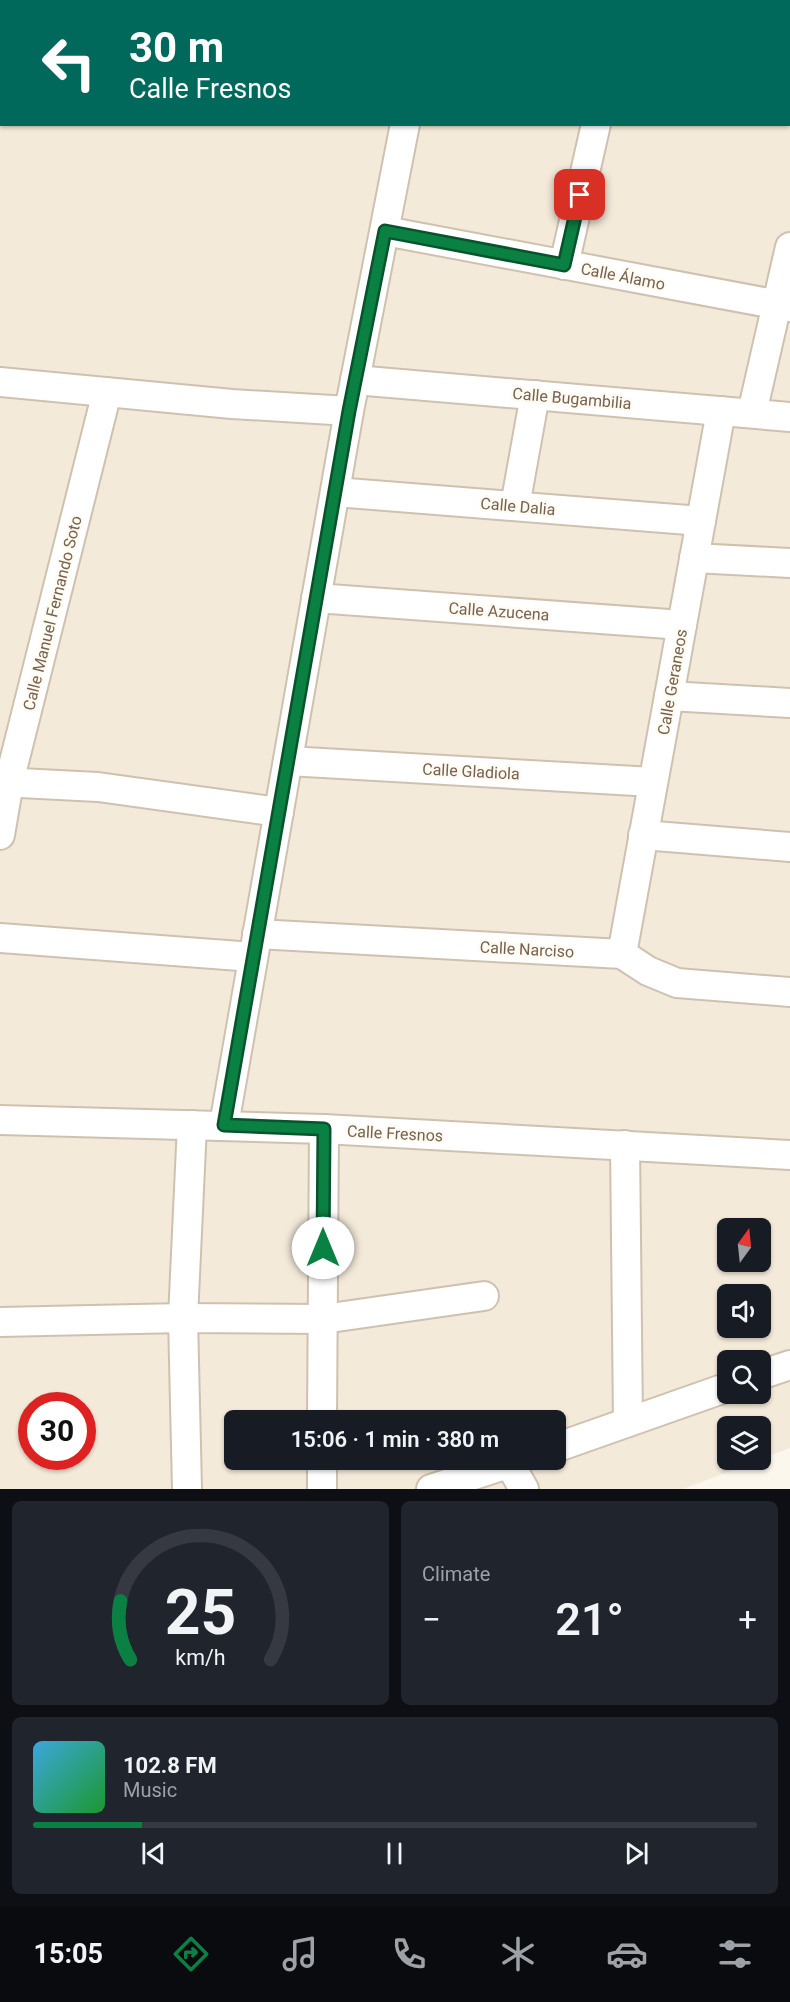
<!DOCTYPE html>
<meta charset="utf-8">
<style>
:root{--surface:#171b24;--page:#20242c;--text:#f1f3f6;--muted:#9ea1a6;--line:#363941;--accent:#0b8043}
body{margin:0;font-family:Roboto,sans-serif;background:var(--page);color:var(--text);height:100vh;display:flex;flex-direction:column;font-size:22px;white-space:nowrap}
*{box-sizing:border-box;margin:0}
p{font-size:20px;color:var(--muted)}
.icon{flex:none;width:33px;height:33px;fill:none;stroke:currentColor;stroke-width:2;stroke-linecap:round;stroke-linejoin:round}
.map{position:relative;height:1489px;overflow:hidden}
.drawer{display:flex;flex-direction:column;gap:12px;padding:12px;background:#0d0f14;flex:1}
.drawer>*{flex:none}
.banner{position:absolute;left:0px;top:0px;width:790px;height:126px;box-shadow:0 2px 4px #0004;background:#00695c;color:#fff;overflow:hidden}
.needle{width:39px;rotate:15deg}
.fabs{position:absolute;left:717px;top:1218px;display:grid;gap:12px}
.fabs a{display:grid;place-items:center;width:54px;height:54px;border-radius:9px;background:var(--surface);box-shadow:0 2px 4px #0004;font-size:30px}
.speed{position:absolute;left:18px;top:1392px;display:flex;gap:12px;font-size:30px;font-weight:700;text-align:center}
.speed>*{display:grid;place-content:center;width:78px;height:78px;border-radius:50%;background:var(--surface);box-shadow:0 2px 4px #0004;line-height:1}
.speed .limit{border:9px solid #d22;background:#fff;color:#111}
.pin{position:absolute;display:grid;place-items:center;width:51px;height:51px;color:#fff;margin:-26px;border-radius:12px;box-shadow:0 3px 9px #0006}
.me{position:absolute;width:66px;margin:-33px;rotate:0deg;stroke-linejoin:round;filter:drop-shadow(0 0 4px #0008)}
.turn{display:flex;align-items:center;gap:21px;height:126px;padding:0 30px;font-size:27px}
.turn .icon{width:78px;height:78px;stroke-width:2.5}
.turn b{display:block;font-size:42px;line-height:51px}
.big{font-size:45px;font-weight:600;line-height:1.1}
.drawer .card{flex:1;display:flex;flex-direction:column;justify-content:center;gap:9px;min-width:0;padding:0 21px;border-radius:9px;background:var(--page)}
.drawer .dial{align-items:center;gap:0}
.dial svg{height:156px;overflow:visible;fill:none;stroke:var(--line);stroke-width:7;stroke-linecap:round;text-anchor:middle}
.dial text{fill:var(--text);stroke:none}
.song{display:flex;align-items:center;gap:18px}
.cover{width:72px;height:72px;border-radius:9px;background:linear-gradient(135deg,hsl(200 70% 55%),hsl(130 70% 35%))}
.played{height:6px;border-radius:3px;background:linear-gradient(90deg,var(--accent) 15%,var(--line) 15%)}
.keys{display:flex;justify-content:space-around;direction:ltr}
.heat{display:flex;justify-content:space-between;align-items:center;font-size:33px;direction:ltr}
.drawer .tiles{flex:1;display:grid;gap:12px;grid-template-columns:1fr 1fr}
.card:last-child{grid-column:span 2}
.trip{position:absolute;left:224px;top:1410px;width:342px;height:60px;border-radius:9px;background:var(--surface);box-shadow:0 2px 4px #0004;font-weight:600;line-height:60px;text-align:center}
.tab-bar{display:flex;height:96px;justify-content:space-around;align-items:center;background:#090b0e;color:var(--muted)}
.tab-bar .icon{width:42px;height:42px}
.tab-bar .active{color:var(--accent)}
.tab-bar b{font-size:27px;color:var(--text)}
.map>svg:first-child{display:block}
.residential{fill:#f4eada;fill-rule:evenodd}
.lines{fill:none;stroke-linecap:round;stroke-linejoin:round}
.minor-casing{stroke:#cfc1b0;stroke-width:32}
.minor{stroke:#fff;stroke-width:28}
.route-casing{stroke:#07532c;stroke-width:15}
.route{stroke:#0b8043;stroke-width:10}
.labels{text-anchor:middle;stroke-width:5;stroke-linejoin:round;paint-order:stroke}
.street-label{font-size:16px;fill:#78614e;stroke:#fefbf3}
</style>
<div class="map">
<svg width="790" height="1489" viewBox="0 0 790 1489">
<rect width="100%" height="100%" fill="#fcf7ec"/>
<!-- residential -->
<path class="residential" d="M0 0H790V1448L683 1489H0ZM2 2H789V124H2ZM728 1228H760V1262H728ZM728 1294H760V1328H728ZM728 1360H760V1394H728ZM32 1406H82V1456H32ZM234 1420H555V1460H234ZM728 1426H760V1460H728Z"/>
<g class="lines">
<!-- minor casing -->
<g class="minor-casing">
<g id="minor">
<polyline points="431,2 431,0"/>
<polyline points="624,2 624,0"/>
<polyline points="0,8 2,8"/>
<polyline points="385,231 790,307"/>
<polyline points="564,265 596,124"/>
<polyline points="355,380 790,417"/>
<polyline points="0,382 232,404 349,411"/>
<polyline points="752,413 790,247"/>
<polyline points="335,492 701,521"/>
<polyline points="515,506 535,395"/>
<polyline points="694,558 790,563"/>
<polyline points="316,598 682,625"/>
<polyline points="669,696 790,703"/>
<polyline points="288,761 653,782"/>
<polyline points="0,782 98,787 279,812"/>
<polyline points="0,835 9,782 107,392"/>
<polyline points="643,835 790,847"/>
<polyline points="257,934 622,954 648,971 677,983 790,992"/>
<polyline points="0,938 253,957"/>
<polyline points="622,954 721,411"/>
<polyline points="0,1120 324,1129 790,1155"/>
<polyline points="224,1125 349,411 405,124"/>
<polyline points="625,1145 628,1422"/>
<polyline points="0,1322 183,1318 323,1319 484,1296"/>
<polyline points="760,1375 790,1365"/>
<polyline points="322,1420 324,1129"/>
<polyline points="555,1448 728,1387"/>
<polyline points="509,1463 524,1489"/>
<polyline points="187,1489 183,1318 192,1125"/>
<polyline points="322,1489 322,1460"/>
<polyline points="431,1489 520,1460"/>
</g>
</g>
<!-- minor -->
<use href="#minor" class="minor"/>
</g>
<g class="lines">
<!-- route casing -->
<g class="route-casing">
<polyline id="route" points="323,1248 324,1129 224,1125 349,411 385,231 564,265 580,195"/>
</g>
<!-- route -->
<use href="#route" class="route"/>
</g>
<g class="labels">
<!-- street labels -->
<g class="street-label">
<text transform="translate(623 276) rotate(11)" y="6">Calle Álamo</text>
<text transform="translate(572 398) rotate(5)" y="6">Calle Bugambilia</text>
<text transform="translate(518 506) rotate(5)" y="6">Calle Dalia</text>
<text transform="translate(499 611) rotate(4)" y="6">Calle Azucena</text>
<text transform="translate(52 613) rotate(-76)" y="6">Calle Manuel Fernando Soto</text>
<text transform="translate(672 682) rotate(-80)" y="6">Calle Geraneos</text>
<text transform="translate(471 771) rotate(3)" y="6">Calle Gladiola</text>
<text transform="translate(527 949) rotate(3)" y="6">Calle Narciso</text>
<text transform="translate(395 1133) rotate(3)" y="6">Calle Fresnos</text>
</g>
</g>
</svg>
<div class="fabs">
<a><svg class="needle" viewBox="-14 -14 28 28"><path d="M0-13l5 13h-10z" fill="#e53935"/><path d="M0 13l5-13h-10z" fill="#9ea1a6"/></svg></a>
<a><svg class="icon" aria-label="sound" viewBox="0 0 24 24"><path d="M4 9h4l5-4v14l-5-4H4zM17 9q2 3 0 6"/></svg></a>
<a><svg class="icon" aria-label="search" viewBox="0 0 24 24"><circle cx="10" cy="10" r="6"/><path d="M15 15l6 6"/></svg></a>
<a><svg class="icon" aria-label="layers" viewBox="0 0 24 24"><path d="M12 4l9 5-9 5-9-5zM3 14l9 5 9-5"/></svg></a>
</div>
<div class="speed"><div class="limit">30</div></div>
<div class="pin" style="left:580px;top:195px;background:#d93025"><svg class="icon" aria-label="arrive" viewBox="0 0 24 24"><path d="M6 21V4h12l-3 4 3 4H6"/></svg></div>
<svg class="me" style="left:323px;top:1248px" viewBox="-20 -20 40 40"><circle r="19" fill="#fff"/><path d="M0-13L10 11 0 6-10 11z" fill="#0b8043"/></svg>
<div class="trip">15:06 · 1 min · 380 m</div>
<div class="banner">
<div class="turn"><svg class="icon" aria-label="left" viewBox="0 0 24 24"><path d="M17 20v-9H6M10 6l-5 5 5 5"/></svg><div><b>30 m</b>Calle Fresnos</div></div>
</div>
</div>
<section class="drawer">
<div class="tiles">
<div class="card dial"><svg viewBox="0 0 100 80">
<path d="M14 69A42 42 0 1 1 86 69"/>
<path d="M14 69A42 42 0 0 1 9 39" stroke="#0b8043"/>
<text x="50" y="56" font-size="32" font-weight="700">25</text>
<text x="50" y="72" font-size="11">km/h</text>
</svg></div>
<div class="card"><p>Climate</p>
<div class="heat"><a>−</a><b class="big">21°</b><a>+</a></div>
</div>
<div class="card">
<div class="song"><i class="cover"></i><div><b>102.8 FM</b><p>Music</p></div></div>
<div class="played"></div>
<div class="keys"><svg class="icon" aria-label="previous" viewBox="0 0 24 24"><path d="M18 5L8 12l10 7zM5 5v14"/></svg><svg class="icon" aria-label="pause" viewBox="0 0 24 24"><path d="M8 5v14M16 5v14"/></svg><svg class="icon" aria-label="next" viewBox="0 0 24 24"><path d="M6 5l10 7-10 7zM19 5v14"/></svg></div>
</div>
</div>
</section>
<nav class="tab-bar">
<b>15:05</b>
<svg class="icon active" aria-label="directions" viewBox="0 0 24 24"><path d="M12 3l9 9-9 9-9-9zM9 14v-3h6M13 9l2 2-2 2"/></svg>
<svg class="icon" aria-label="music" viewBox="0 0 24 24"><path d="M9 18V5l10-2v13"/><circle cx="6" cy="18" r="3"/><circle cx="16" cy="16" r="3"/></svg>
<svg class="icon" aria-label="phone" viewBox="0 0 24 24"><path d="M5 4h4l2 5-3 2q2 4 5 5l2-3 5 2v4C11 20 4 13 5 4z"/></svg>
<svg class="icon" aria-label="climate" viewBox="0 0 24 24"><path d="M12 3v18M4 7l16 10M4 17L20 7"/></svg>
<svg class="icon" aria-label="car" viewBox="0 0 24 24"><path d="M5 17H2v-5l4-1 3-4h7l3 4 3 1v5h-3M9 17h6M6 11h13"/><circle cx="7" cy="17" r="2"/><circle cx="17" cy="17" r="2"/></svg>
<svg class="icon" aria-label="filters" viewBox="0 0 24 24"><path d="M4 7h16M4 17h16"/><circle cx="9" cy="7" r="2"/><circle cx="15" cy="17" r="2"/></svg>
</nav>
